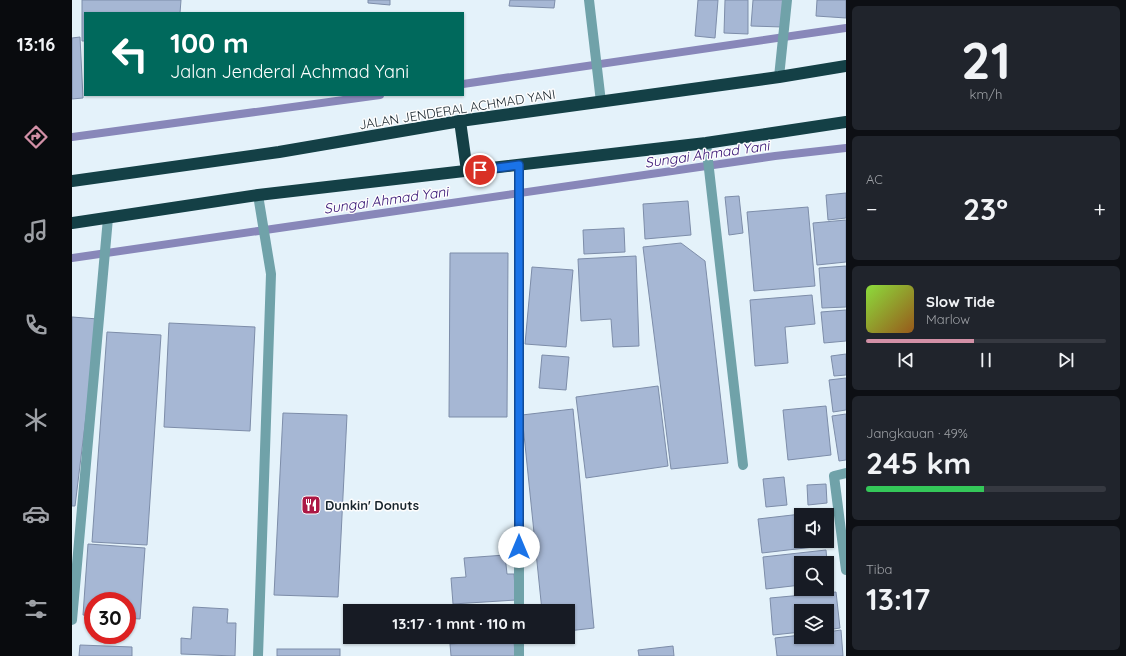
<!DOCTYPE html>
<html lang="id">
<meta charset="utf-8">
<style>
:root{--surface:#171b24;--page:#20242c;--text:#f1f3f6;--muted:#9ea1a6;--line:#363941;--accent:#d290a6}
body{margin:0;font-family:Quicksand,sans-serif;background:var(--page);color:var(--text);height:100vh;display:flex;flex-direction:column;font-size:15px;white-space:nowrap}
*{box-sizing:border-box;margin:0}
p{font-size:13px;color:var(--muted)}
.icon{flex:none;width:22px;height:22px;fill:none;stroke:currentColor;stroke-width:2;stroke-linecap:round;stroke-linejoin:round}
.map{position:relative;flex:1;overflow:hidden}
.details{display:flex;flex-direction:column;gap:6px;padding:6px;background:#0d0f14;width:280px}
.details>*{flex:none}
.hud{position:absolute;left:12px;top:12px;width:380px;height:84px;border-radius:0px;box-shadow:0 1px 3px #0004;background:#00695c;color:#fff;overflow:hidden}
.buttons{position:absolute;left:722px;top:508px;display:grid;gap:8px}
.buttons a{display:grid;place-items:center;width:40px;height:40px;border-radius:0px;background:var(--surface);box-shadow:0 1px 3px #0004;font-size:20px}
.speed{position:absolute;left:12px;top:592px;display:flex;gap:8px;font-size:20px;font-weight:700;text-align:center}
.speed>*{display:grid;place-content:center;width:52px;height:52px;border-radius:50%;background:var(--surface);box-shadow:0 1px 3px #0004;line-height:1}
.speed .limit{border:6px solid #d22;background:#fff;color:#111}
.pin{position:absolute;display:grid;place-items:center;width:34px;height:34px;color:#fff;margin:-17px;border:2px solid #fff;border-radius:50%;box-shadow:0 1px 4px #0007}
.me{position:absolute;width:44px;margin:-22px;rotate:0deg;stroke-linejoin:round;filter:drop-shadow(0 0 3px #0008)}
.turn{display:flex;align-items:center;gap:14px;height:84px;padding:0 20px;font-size:18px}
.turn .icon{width:52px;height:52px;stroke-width:2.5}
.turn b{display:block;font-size:28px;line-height:34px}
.big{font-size:30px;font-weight:700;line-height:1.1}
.details .card{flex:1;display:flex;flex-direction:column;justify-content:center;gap:6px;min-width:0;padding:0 14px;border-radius:6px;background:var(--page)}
.details .dial{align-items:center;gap:0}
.dial b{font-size:52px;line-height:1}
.song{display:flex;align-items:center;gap:12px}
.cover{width:48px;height:48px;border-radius:6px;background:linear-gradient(135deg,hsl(90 70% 55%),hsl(30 70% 35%))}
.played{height:4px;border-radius:2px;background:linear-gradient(90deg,var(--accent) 45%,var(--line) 45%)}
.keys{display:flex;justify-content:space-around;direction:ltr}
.heat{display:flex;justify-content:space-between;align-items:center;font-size:22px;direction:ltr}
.charge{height:6px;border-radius:3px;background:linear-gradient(90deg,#34c759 49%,var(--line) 0)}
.trip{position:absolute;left:271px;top:604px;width:232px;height:40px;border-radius:0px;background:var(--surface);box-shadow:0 1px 3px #0004;font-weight:700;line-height:40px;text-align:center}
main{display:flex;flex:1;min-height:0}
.tabs{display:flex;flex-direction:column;width:72px;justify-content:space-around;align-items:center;background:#090b0e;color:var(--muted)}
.tabs .icon{width:28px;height:28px}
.tabs .on{color:var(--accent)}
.tabs b{font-size:18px;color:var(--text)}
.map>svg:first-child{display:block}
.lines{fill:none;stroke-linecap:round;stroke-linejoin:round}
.stream{stroke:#8887b9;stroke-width:8}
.building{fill:#a6b7d4;stroke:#7d8da9;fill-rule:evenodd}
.minor{stroke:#70a2a9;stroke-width:10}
.highway{stroke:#144046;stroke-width:12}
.route-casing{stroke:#114b97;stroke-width:10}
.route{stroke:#1a73e8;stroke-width:7}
.labels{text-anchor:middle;stroke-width:3;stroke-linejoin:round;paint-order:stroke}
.street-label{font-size:13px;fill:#17242c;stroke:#fdfdfd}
.poi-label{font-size:13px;font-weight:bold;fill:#17242c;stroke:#fdfdfd;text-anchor:start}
.water-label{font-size:14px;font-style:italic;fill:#300c70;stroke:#fdfdfd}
</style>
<main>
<nav class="tabs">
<b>13:16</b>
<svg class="icon on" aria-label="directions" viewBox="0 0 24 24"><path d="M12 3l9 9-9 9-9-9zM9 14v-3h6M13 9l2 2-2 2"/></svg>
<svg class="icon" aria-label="music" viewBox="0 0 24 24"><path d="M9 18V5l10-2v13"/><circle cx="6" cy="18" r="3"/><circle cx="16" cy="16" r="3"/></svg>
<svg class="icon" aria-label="phone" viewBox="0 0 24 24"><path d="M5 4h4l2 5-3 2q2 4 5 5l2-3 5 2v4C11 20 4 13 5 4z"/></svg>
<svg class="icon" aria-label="climate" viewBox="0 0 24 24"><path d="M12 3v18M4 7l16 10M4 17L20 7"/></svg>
<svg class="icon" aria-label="car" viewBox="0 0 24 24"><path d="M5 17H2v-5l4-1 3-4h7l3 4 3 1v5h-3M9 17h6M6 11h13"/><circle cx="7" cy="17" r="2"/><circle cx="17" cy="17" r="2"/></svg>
<svg class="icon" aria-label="filters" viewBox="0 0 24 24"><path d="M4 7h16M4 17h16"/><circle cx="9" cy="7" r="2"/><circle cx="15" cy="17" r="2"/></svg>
</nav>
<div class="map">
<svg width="774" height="656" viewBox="0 0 774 656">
<rect width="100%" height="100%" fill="#e4f2fa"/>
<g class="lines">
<!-- stream -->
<g class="stream">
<polyline points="391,84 774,28"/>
<polyline points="0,137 308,95"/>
<polyline points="0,258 703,156 774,148"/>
</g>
</g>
<!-- building -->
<g class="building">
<polygon points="10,0 109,0 108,13 13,13 13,41 10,41"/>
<polygon points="296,0 318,0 318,5 296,3"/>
<polygon points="438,0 483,0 482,8 437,6"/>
<polygon points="626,0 646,0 643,38 623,36"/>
<polygon points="653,0 676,0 676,34 652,33"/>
<polygon points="681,0 713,0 711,27 679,26"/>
<polygon points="745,0 774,0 774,18 744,16"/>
<polygon points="8,37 11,98 0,99 0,38"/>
<polygon points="774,193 774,218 756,220 754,195"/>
<polygon points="667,196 671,233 657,235 653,197"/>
<polygon points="616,201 619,235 573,239 571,204"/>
<polygon points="736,207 743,286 682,291 675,212"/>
<polygon points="774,220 774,262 745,265 741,223"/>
<polygon points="552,228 553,252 512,254 511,230"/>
<polygon points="609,243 633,261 656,463 599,469 571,247"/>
<polygon points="378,253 436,253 435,417 377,417"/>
<polygon points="564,256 567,346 541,347 539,319 509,321 506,259"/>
<polygon points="774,266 774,307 750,308 747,268"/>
<polygon points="460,267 501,270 494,347 453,344"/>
<polygon points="740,295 743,324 713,327 716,363 683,366 678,300"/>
<polygon points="774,310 774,341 752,343 749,312"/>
<polygon points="0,317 26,319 3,506 0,506"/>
<polygon points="97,323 183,327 178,431 92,427"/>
<polygon points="35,332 89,335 75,545 20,542"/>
<polygon points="774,354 774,375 762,376 759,356"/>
<polygon points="470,355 497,357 494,390 467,388"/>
<polygon points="774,378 774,410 761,412 757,380"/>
<polygon points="586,386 596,466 514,478 504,397"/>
<polygon points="754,406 759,455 716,460 711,410"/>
<polygon points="501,409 522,628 496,631 496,611 470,611 450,415"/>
<polygon points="211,413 275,415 266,597 202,595"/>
<polygon points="774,414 774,460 767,461 760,416"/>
<polygon points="712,477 715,505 694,507 691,479"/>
<polygon points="754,484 755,503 736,505 735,485"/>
<path d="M755 511 759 545 690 553 686 519ZM729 515H755V541H729Z"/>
<polygon points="16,544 73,548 68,619 55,618 55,601 21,601 21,616 11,615"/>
<polygon points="754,550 757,582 755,582 755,563 729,563 729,585 694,589 691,557"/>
<polygon points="433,555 435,574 442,574 444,600 381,604 379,578 394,577 392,558"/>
<polygon points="764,592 768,628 755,630 755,611 729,611 729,632 701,635 698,598"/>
<polygon points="121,607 156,609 155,623 164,623 163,656 109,654 109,638 119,639"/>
<polygon points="769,630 771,656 705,656 703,638 729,635 729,637 755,637 755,632"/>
<polygon points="376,637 442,637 442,638 377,642"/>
<polygon points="442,640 443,656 379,656 378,644"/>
<polygon points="8,645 60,647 60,656 7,656"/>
<polygon points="601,646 602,656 567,656 566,650"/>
<rect x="205" y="649" width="63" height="7"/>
</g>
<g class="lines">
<!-- minor -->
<g class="minor">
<polyline points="517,0 529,102"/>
<polyline points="707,77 715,0"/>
<polyline points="634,143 671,465"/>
<polyline points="186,195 199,274 186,656"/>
<polyline points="774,473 762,476 774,570"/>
<polyline points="447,611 447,165"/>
<polyline points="0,620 36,218"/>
<polyline points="447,656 447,637"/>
</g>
<!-- highway -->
<g class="highway">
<polyline points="388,121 395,171"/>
<polyline points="0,181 207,152 388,121 707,77 774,66"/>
<polyline points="0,223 186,195 634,143 774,122"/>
</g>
</g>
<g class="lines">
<!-- route casing -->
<g class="route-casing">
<polyline id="route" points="408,170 447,165 447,547"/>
</g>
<!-- route -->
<use href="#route" class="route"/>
</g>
<!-- icons -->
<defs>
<g id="restaurant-square" transform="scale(1)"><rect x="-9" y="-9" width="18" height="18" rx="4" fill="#ac1845" stroke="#fdfdfd"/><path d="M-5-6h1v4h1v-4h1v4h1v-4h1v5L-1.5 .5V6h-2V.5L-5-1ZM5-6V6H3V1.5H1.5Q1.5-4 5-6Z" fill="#fff"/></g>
</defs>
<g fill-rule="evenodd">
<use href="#restaurant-square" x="239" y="505"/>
</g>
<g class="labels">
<!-- street labels -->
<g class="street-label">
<text transform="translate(385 109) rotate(-9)" y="5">JALAN JENDERAL ACHMAD YANI</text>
</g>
<!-- poi labels -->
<g class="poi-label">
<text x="253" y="510">Dunkin' Donuts</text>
</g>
<!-- water labels -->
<g class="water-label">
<text transform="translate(635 154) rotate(-8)" y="5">Sungai Ahmad Yani</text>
<text transform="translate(314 200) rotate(-8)" y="5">Sungai Ahmad Yani</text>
</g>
</g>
</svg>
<div class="buttons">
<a><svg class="icon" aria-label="sound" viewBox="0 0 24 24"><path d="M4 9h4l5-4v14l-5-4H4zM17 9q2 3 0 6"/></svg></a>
<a><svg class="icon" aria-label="search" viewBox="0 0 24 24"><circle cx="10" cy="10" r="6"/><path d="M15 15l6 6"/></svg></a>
<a><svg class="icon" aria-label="layers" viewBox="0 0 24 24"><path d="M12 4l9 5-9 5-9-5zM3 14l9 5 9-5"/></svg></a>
</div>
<div class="speed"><div class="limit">30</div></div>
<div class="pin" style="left:408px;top:170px;background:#d93025"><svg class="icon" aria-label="arrive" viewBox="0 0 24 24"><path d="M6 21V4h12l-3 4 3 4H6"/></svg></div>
<svg class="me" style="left:447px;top:547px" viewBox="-20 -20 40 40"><circle r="19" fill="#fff"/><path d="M0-13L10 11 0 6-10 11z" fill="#1a73e8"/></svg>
<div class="trip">13:17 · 1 mnt · 110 m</div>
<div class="hud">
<div class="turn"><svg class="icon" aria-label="left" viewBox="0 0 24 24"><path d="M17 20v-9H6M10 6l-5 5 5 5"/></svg><div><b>100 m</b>Jalan Jenderal Achmad Yani</div></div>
</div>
</div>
<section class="details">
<div class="card dial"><b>21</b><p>km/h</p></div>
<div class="card"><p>AC</p>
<div class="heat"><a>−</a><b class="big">23°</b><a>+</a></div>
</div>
<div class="card">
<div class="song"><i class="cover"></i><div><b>Slow Tide</b><p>Marlow</p></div></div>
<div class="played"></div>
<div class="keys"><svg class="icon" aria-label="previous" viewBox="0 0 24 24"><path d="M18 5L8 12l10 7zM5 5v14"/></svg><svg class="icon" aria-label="pause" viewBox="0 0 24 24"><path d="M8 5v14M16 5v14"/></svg><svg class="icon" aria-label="next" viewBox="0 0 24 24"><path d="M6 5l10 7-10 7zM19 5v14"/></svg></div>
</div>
<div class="card"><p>Jangkauan · 49%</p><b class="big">245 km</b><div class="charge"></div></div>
<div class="card"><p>Tiba</p><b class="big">13:17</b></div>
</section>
</main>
